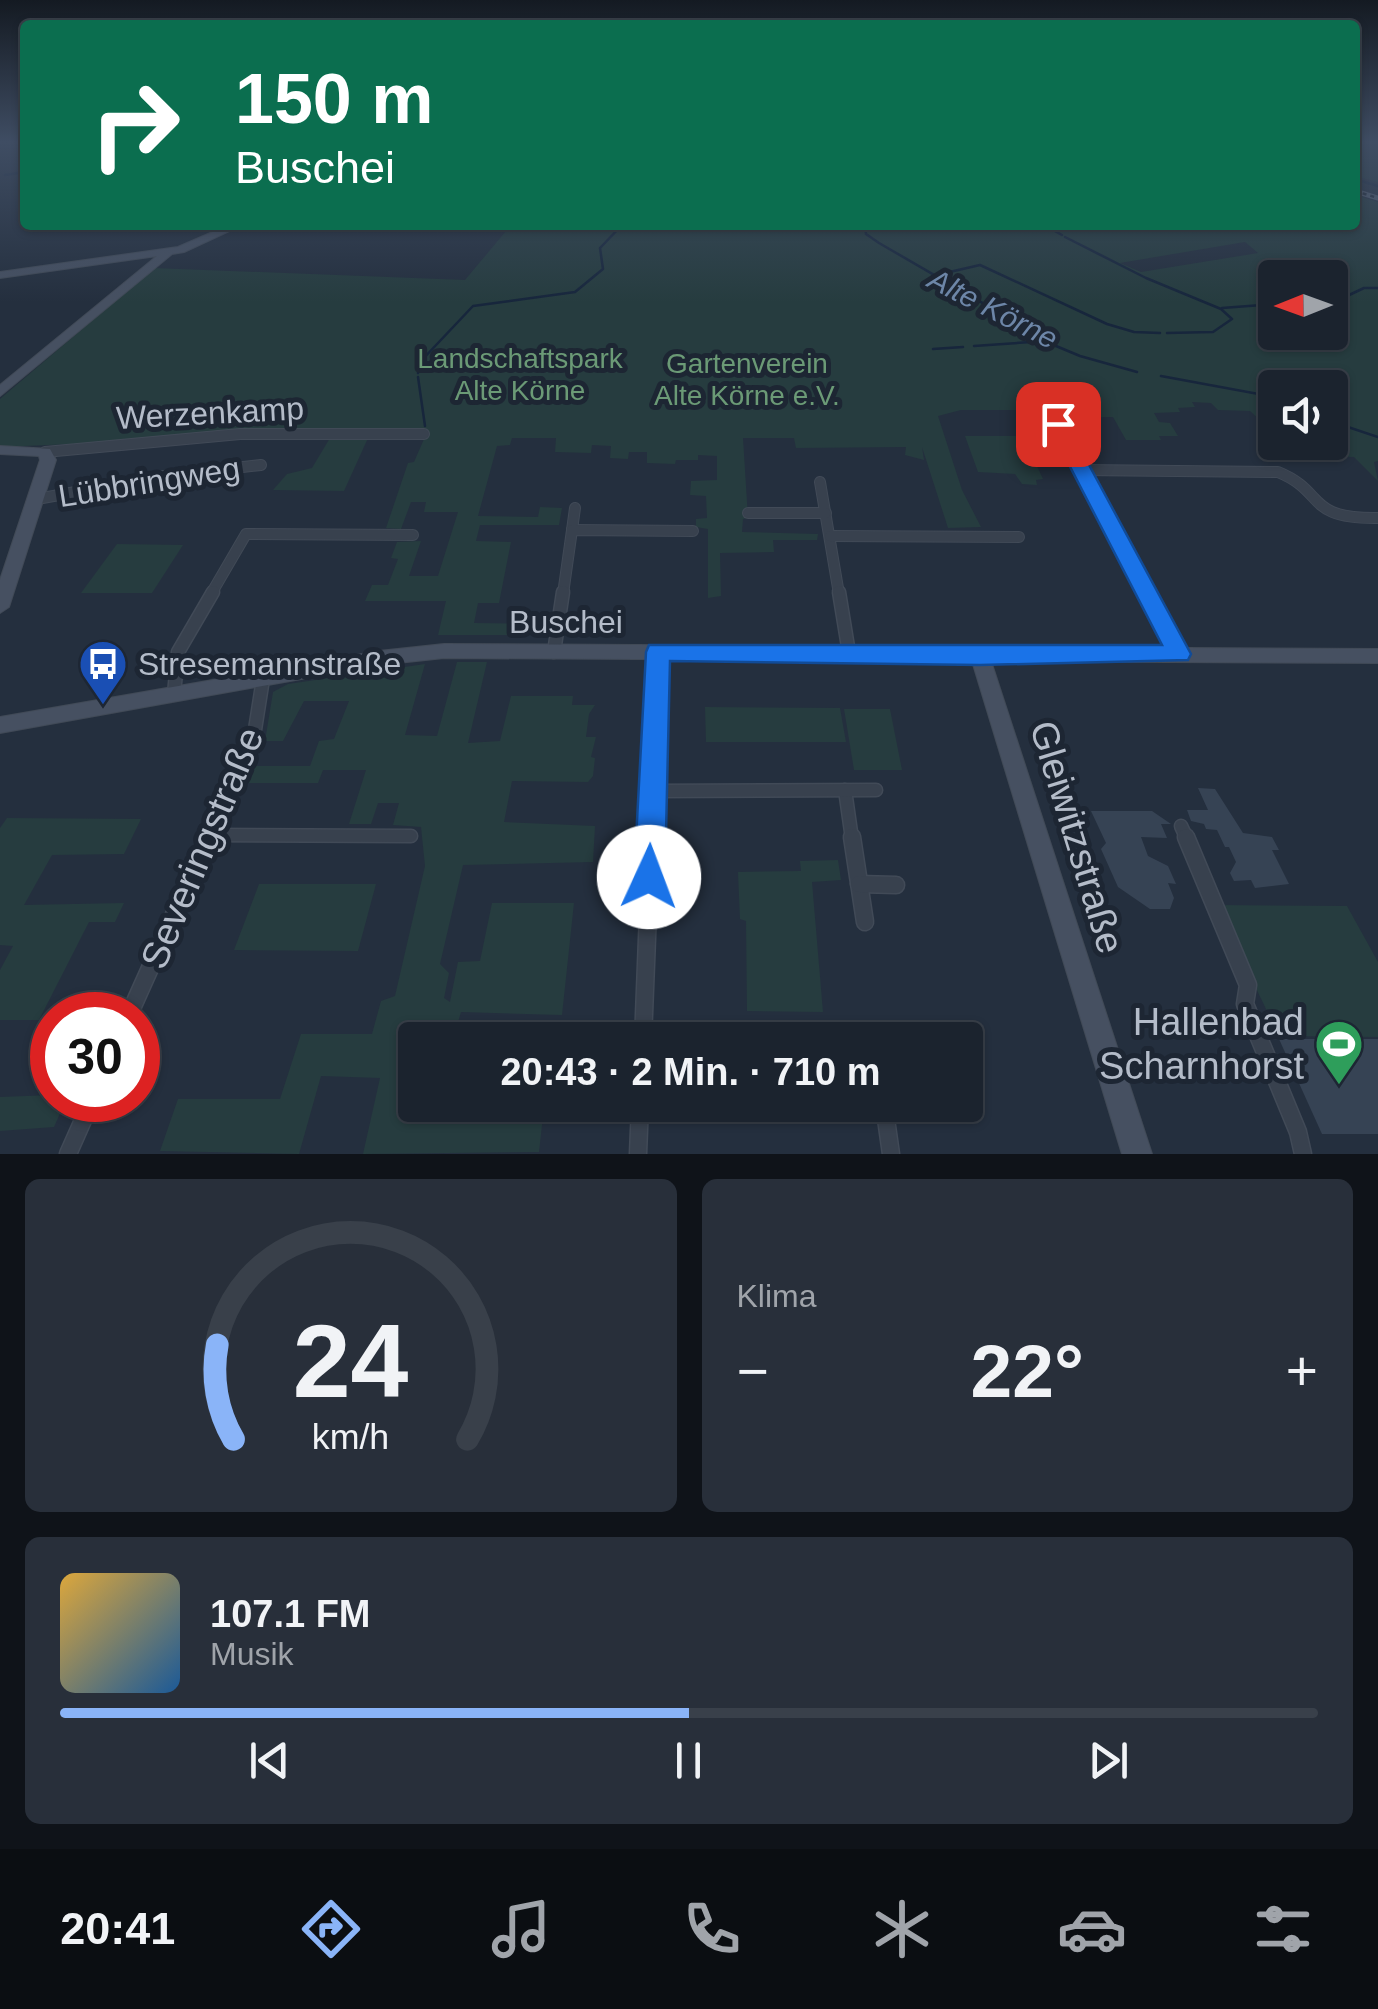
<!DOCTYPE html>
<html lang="de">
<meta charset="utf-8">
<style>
:root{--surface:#1b232e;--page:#282f3a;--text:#f1f3f6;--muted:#a0a4aa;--line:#39404a;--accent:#8ab4f8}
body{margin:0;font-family:Helvetica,sans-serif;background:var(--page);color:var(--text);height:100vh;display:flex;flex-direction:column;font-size:38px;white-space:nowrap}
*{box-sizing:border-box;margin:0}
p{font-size:32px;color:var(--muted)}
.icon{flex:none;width:55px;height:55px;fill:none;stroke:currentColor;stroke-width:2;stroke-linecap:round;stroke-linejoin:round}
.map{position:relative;height:1154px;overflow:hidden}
.drawer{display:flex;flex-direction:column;gap:25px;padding:25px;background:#0f1319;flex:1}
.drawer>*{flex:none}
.banner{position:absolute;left:20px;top:20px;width:1340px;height:210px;border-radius:10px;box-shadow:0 2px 8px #0004,0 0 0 2px var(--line);background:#0b6e4f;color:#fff;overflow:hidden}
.needle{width:65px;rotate:269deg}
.controls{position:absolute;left:1258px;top:260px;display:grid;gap:20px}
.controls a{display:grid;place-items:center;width:90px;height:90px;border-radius:10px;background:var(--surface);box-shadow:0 2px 8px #0004,0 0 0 2px var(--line);font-size:50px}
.speed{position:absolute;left:30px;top:992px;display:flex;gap:20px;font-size:50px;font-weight:700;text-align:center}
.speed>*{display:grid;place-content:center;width:130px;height:130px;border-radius:50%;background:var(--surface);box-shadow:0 2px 8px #0004,0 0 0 2px var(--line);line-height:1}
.speed .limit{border:15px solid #d22;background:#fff;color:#111}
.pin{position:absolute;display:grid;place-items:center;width:85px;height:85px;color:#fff;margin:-42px;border-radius:20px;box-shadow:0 5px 15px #0006}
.me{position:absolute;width:110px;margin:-55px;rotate:2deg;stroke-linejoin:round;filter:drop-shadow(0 0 8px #0008)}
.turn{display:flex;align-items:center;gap:35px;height:210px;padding:0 50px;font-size:45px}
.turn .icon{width:130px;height:130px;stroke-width:2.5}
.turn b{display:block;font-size:70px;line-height:85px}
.big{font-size:75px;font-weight:700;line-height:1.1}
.drawer .card{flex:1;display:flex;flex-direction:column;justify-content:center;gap:15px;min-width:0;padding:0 35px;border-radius:15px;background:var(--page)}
.drawer .dial{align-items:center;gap:0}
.dial svg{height:260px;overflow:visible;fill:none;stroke:var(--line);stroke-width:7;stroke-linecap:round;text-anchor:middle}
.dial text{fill:var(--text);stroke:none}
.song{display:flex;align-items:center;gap:30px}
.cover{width:120px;height:120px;border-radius:15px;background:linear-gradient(135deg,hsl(40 70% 55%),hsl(210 70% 35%))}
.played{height:10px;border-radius:5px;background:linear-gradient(90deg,var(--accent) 50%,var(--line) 50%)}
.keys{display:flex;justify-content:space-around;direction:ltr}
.heat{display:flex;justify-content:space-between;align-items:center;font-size:55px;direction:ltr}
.drawer .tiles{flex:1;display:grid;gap:25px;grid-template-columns:1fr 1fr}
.card:last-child{grid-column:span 2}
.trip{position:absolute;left:398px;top:1022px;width:585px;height:100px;border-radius:10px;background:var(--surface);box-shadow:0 2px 8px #0004,0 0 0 2px var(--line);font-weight:700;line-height:100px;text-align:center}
.dock{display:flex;height:160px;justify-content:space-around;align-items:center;background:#0b0e12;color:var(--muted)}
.dock .icon{width:70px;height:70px}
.dock .selected{color:var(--accent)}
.dock b{font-size:45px;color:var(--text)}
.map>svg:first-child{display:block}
.green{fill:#263c3f;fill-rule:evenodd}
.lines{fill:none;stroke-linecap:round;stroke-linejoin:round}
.stream{stroke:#17263c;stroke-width:2.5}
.building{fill:#364354}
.street-far2-casing{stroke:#414a57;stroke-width:12}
.street-far1-casing{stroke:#414a57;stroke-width:15}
.street-casing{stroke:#414a57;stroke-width:19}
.secondary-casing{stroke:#414a57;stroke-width:2}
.street-far2{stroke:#38414e;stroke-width:10}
.street-far1{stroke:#38414e;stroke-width:12}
.street{stroke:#38414e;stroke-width:16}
.secondary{fill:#465061;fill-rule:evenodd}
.rail-casing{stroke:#5a6575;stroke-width:5}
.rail{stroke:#1d2633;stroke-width:2.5;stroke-dasharray:4;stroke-linecap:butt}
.route{fill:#1a73e8;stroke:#114b97;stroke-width:2.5}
.labels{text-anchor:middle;stroke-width:10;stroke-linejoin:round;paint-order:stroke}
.far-park-label{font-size:28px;fill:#6b9a76;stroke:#1d2633}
.far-water-label{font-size:30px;font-style:italic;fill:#6d86a8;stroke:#1d2633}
.street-label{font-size:32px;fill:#b4bcc9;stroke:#1d2633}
.poi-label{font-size:32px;fill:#b4bcc9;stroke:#1d2633;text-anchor:start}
.near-street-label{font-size:38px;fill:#b4bcc9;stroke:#1d2633}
.near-poi-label{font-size:38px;fill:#b4bcc9;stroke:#1d2633;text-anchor:end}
</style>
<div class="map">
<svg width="1378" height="1154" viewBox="0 0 1378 1154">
<rect width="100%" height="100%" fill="#242f3e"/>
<!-- green -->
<g class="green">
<polygon points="1355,141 1378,141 1378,182 1355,176"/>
<path d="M1355 195 1378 202V461L1374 462 1378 481 1354 457 1319 456 1308 443 1330 442V388H1275V421H1261L1250 411 1218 410 1211 403 1192 402 1195 407 1178 408 1180 412 1154 413 1159 422 1170 423 1178 436H1159L1161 440H1126L1113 417 1065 418 1056 403H1039L1042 410H961L938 416 962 490 981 527 948 528 922 447 924 460 905 455 906 447 796 448 794 438H743L748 518 743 519 742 532 818 534 817 540H773L774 552 720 553 721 596 708 598V529L696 527V519L707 518 706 496 690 495 691 481 717 480V456L698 455V460H676L675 464 647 463V452H629L628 459 610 458 611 446 592 445 591 453 555 452 556 438H512L510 445 497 446 478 516 538 517 540 507 562 508 559 525H480L476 541 511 542 499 603H478L474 623 543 624 540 635H438L446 601H365L372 585H388L398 559 391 558 397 542 421 541 409 576H438L458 512H424L426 502H411L401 529 386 528 408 463 414 462 424 439 419 430 0 447V399L154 268 465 280 511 225H1355ZM1245 242 1258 253 1141 272 1120 263ZM1275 278H1330V332H1275Z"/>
<polygon points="965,436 1038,436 1044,448 1029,449 1043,479 1036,480 1037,485 1022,484 1015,474 978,472"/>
<polygon points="330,438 368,438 344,491 273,490 287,474 312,468"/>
<polygon points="117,544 183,545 152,593 81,593"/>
<polygon points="457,662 487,662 468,743 500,741 511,696 573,696 572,705 595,705 589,714 586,737 596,737 591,757 595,758 593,776 588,782 512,781 504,822 595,826 593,862 463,865 440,964 449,973 444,998 450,1002 458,962 480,961 492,903 574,903 562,1015 461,1012 453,1040 415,1040 415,1105 614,1105 613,1116 543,1116 539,1152 363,1154 380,1078 321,1076 299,1154 160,1151 178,1099 280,1099 301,1034 372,1034 381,1001 395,996 425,866 421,827 393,825 399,803 378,803 371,824 349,824 366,770 323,770 318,783 247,783 254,766 310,766 319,741 334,739 349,701 304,701 283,741 265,741 273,692 288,684 425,664 405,735 437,736"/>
<polygon points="705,707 840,708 846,742 706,742"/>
<polygon points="844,709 890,709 902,770 854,770"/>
<polygon points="7,818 141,819 124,854 52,855 24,905 124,903 115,922 89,922 39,1020 0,1020 0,970 13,946 0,945 0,828"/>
<polygon points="838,860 841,880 812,882 823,1012 747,1011 746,921 740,919 738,872 801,871 800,861"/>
<polygon points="259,884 376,884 358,951 234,950"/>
<polygon points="1216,905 1347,906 1378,962 1378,1037 1279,1036"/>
<polygon points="52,1095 52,1100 66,1100 54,1127 0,1131 0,1097"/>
</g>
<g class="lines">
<!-- stream -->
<g class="stream">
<polyline points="5,175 25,172"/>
<polyline points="1355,179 1378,186"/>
<polyline points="865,225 866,234 879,243 1031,331 1032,336 1080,356 1137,372"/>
<polyline points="1044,225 1062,235"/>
<polyline points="1065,237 1146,278 1221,309 1232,319 1213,332 1167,333"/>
<polyline points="932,276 980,265 1107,324 1134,332 1160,333"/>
<polyline points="1330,304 1364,288 1378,288"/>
<polyline points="1222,308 1275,304"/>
<polyline points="974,346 1046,341"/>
<polyline points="933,349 963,347"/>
<polyline points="418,373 421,361 473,306 575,292 603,269 600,248 622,225"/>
<polyline points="1161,376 1275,397"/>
<polyline points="418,377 425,426"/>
<polyline points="1330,421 1378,437"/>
</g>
</g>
<!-- building -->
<g class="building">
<polygon points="1198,788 1215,789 1243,833 1272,837 1279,850 1272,850 1289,884 1255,888 1251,880 1234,881 1230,873 1236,862 1229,847 1225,847 1217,830 1206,829 1204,824 1191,821 1187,810 1208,810"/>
<polygon points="1091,811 1152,811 1171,824 1161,824 1167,838 1141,837 1148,856 1168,866 1176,884 1168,883 1174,898 1170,909 1150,909 1118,887 1101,849 1106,843"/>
<polygon points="1279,1039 1378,1039 1378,1134 1322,1134"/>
</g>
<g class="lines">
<!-- street-far2 casing -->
<g class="street-far2-casing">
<g id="street-far2">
<polyline points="1058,424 1148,594"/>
<polyline points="45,452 240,434 424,434"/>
<path d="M1082 470 1278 472C1327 492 1304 519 1378 518"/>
<polyline points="820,482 839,594"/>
<polyline points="37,499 164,476 261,465"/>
<polyline points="748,513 826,513"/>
<polyline points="572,530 575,508"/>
<polyline points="830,536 1019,537"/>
<polyline points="211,594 246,534 413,535"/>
<polyline points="563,594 572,530 693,531"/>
</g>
</g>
<!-- street-far1 casing -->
<g class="street-far1-casing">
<g id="street-far1">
<polyline points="839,592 849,653"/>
<polyline points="1146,592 1179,654"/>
<polyline points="554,652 563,592"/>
<polyline points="174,694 178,652 213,592"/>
<polyline points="845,790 852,839"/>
<polyline points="652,791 876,790"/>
<polyline points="1181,826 1187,839"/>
<polyline points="209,835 411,836"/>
<polyline points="208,839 254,736 263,679"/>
<polyline points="651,839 658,652"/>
</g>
</g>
<!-- street casing -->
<g class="street-casing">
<g id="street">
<polyline points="852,837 865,922"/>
<polyline points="1186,837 1248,985 1245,1004 1298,1132 1303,1154"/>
<polyline points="859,884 896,885"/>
<polyline points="129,1015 209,837"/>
<polyline points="643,1035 906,1037"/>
<polyline points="643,1040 651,837"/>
<polyline points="884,1105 891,1154"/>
<polyline points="68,1154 92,1100"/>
<polyline points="638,1154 640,1105"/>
</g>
</g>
<!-- secondary casing -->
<g class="secondary-casing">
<g id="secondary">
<polygon points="229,225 242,225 184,252 172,254 0,396 0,385 157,256 0,278 0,272 178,247"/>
<polygon points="0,446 50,449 56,460 9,607 0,613 0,580 40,460 39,456 0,454"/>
<polygon points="444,644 1378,649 1378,663 991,661 1152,1154 1122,1154 972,661 444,658 379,665 0,733 0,717 379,651"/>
</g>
</g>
<!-- street-far2 -->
<use href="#street-far2" class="street-far2"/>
<!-- street-far1 -->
<use href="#street-far1" class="street-far1"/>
<!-- street -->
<use href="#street" class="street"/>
<!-- secondary -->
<use href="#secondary" class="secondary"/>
<!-- rail casing -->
<g class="rail-casing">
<polyline id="rail" points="1355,191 1378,198"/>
</g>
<!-- rail -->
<use href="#rail" class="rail"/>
</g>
<!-- sky -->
<linearGradient id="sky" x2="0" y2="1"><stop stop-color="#141a22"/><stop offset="0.47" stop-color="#3f4d63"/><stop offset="1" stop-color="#3f4d63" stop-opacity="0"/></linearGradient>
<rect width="1378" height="302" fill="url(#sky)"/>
<!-- route -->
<polygon class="route" points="1058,419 1067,424 1191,654 1188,660 980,665 670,661 665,877 660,887 649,891 638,887 634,877 646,652 649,645 1162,645 1048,424"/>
<!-- icons -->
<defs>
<g id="bus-pin" transform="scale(2.5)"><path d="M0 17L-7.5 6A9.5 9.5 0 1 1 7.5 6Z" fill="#1a4fb4" stroke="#1d2633"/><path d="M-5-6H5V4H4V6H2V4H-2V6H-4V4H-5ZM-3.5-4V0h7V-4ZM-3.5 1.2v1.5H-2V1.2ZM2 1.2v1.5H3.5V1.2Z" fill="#fff"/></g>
<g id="stadium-pin" transform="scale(2.5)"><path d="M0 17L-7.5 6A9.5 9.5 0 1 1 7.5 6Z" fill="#2e9e5b" stroke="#1d2633"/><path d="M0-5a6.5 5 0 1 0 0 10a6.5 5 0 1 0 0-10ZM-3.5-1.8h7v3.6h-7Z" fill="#fff"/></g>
</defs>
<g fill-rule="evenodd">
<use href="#bus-pin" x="103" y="664"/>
<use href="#stadium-pin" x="1339" y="1044"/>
</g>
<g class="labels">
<!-- far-park labels -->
<g class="far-park-label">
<text x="520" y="368">Landschaftspark<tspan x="520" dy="32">Alte Körne</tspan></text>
<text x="747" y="373">Gartenverein<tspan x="747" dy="32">Alte Körne e.V.</tspan></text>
</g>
<!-- far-water labels -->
<g class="far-water-label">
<text transform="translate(993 309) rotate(27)" y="10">Alte Körne</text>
</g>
<!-- street labels -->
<g class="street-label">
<text transform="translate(210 413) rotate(-3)" y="11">Werzenkamp</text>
<text transform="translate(149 482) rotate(-9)" y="11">Lübbringweg</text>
<text x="566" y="633">Buschei</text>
</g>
<!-- poi labels -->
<g class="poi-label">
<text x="138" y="675">Stresemannstraße</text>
</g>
<!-- near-street labels -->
<g class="near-street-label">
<text transform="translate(1077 837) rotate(73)" y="13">Gleiwitzstraße</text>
<text transform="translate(202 848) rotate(-67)" y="13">Severingstraße</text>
</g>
<!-- near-poi labels -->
<g class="near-poi-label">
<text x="1304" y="1035">Hallenbad<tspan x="1304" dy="44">Scharnhorst</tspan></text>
</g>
</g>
</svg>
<div class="controls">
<a><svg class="needle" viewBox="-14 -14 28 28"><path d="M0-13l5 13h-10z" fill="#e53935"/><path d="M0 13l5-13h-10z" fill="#a0a4aa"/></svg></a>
<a><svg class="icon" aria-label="sound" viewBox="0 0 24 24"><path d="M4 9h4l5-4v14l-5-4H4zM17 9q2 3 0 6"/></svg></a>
</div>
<div class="speed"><div class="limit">30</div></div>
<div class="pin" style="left:1058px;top:424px;background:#d93025"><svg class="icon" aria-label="arrive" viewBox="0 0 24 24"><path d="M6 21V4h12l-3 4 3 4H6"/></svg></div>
<svg class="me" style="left:649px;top:877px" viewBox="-20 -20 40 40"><circle r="19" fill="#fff"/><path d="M0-13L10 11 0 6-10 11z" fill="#1a73e8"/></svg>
<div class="trip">20:43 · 2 Min. · 710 m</div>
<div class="banner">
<div class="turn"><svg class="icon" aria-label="right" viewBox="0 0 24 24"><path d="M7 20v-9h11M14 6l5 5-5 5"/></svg><div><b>150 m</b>Buschei</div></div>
</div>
</div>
<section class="drawer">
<div class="tiles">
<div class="card dial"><svg viewBox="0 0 100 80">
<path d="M14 69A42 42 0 1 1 86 69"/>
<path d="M14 69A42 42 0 0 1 9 40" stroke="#8ab4f8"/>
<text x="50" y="56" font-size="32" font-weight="700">24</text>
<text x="50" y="72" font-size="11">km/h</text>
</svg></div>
<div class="card"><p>Klima</p>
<div class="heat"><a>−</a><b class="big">22°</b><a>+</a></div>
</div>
<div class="card">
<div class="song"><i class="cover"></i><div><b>107.1 FM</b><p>Musik</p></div></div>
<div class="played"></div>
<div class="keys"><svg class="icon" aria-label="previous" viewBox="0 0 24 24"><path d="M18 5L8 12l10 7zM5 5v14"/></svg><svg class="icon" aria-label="pause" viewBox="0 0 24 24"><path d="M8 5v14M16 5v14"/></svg><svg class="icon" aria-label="next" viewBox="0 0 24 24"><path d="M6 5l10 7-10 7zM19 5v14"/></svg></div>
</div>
</div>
</section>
<nav class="dock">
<b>20:41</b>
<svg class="icon selected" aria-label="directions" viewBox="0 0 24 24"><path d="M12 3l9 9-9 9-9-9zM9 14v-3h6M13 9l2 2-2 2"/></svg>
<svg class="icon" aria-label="music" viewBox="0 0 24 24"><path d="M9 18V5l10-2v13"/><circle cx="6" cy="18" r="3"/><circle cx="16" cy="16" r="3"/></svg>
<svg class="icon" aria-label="phone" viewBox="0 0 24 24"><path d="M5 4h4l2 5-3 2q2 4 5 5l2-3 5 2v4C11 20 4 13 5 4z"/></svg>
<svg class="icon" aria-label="climate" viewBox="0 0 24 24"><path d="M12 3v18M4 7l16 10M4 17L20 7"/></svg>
<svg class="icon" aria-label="car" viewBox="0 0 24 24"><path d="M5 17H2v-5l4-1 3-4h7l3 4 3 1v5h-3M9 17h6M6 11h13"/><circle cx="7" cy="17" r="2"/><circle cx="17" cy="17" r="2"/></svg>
<svg class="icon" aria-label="filters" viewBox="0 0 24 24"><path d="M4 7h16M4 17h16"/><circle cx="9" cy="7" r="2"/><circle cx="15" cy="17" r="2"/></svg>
</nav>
